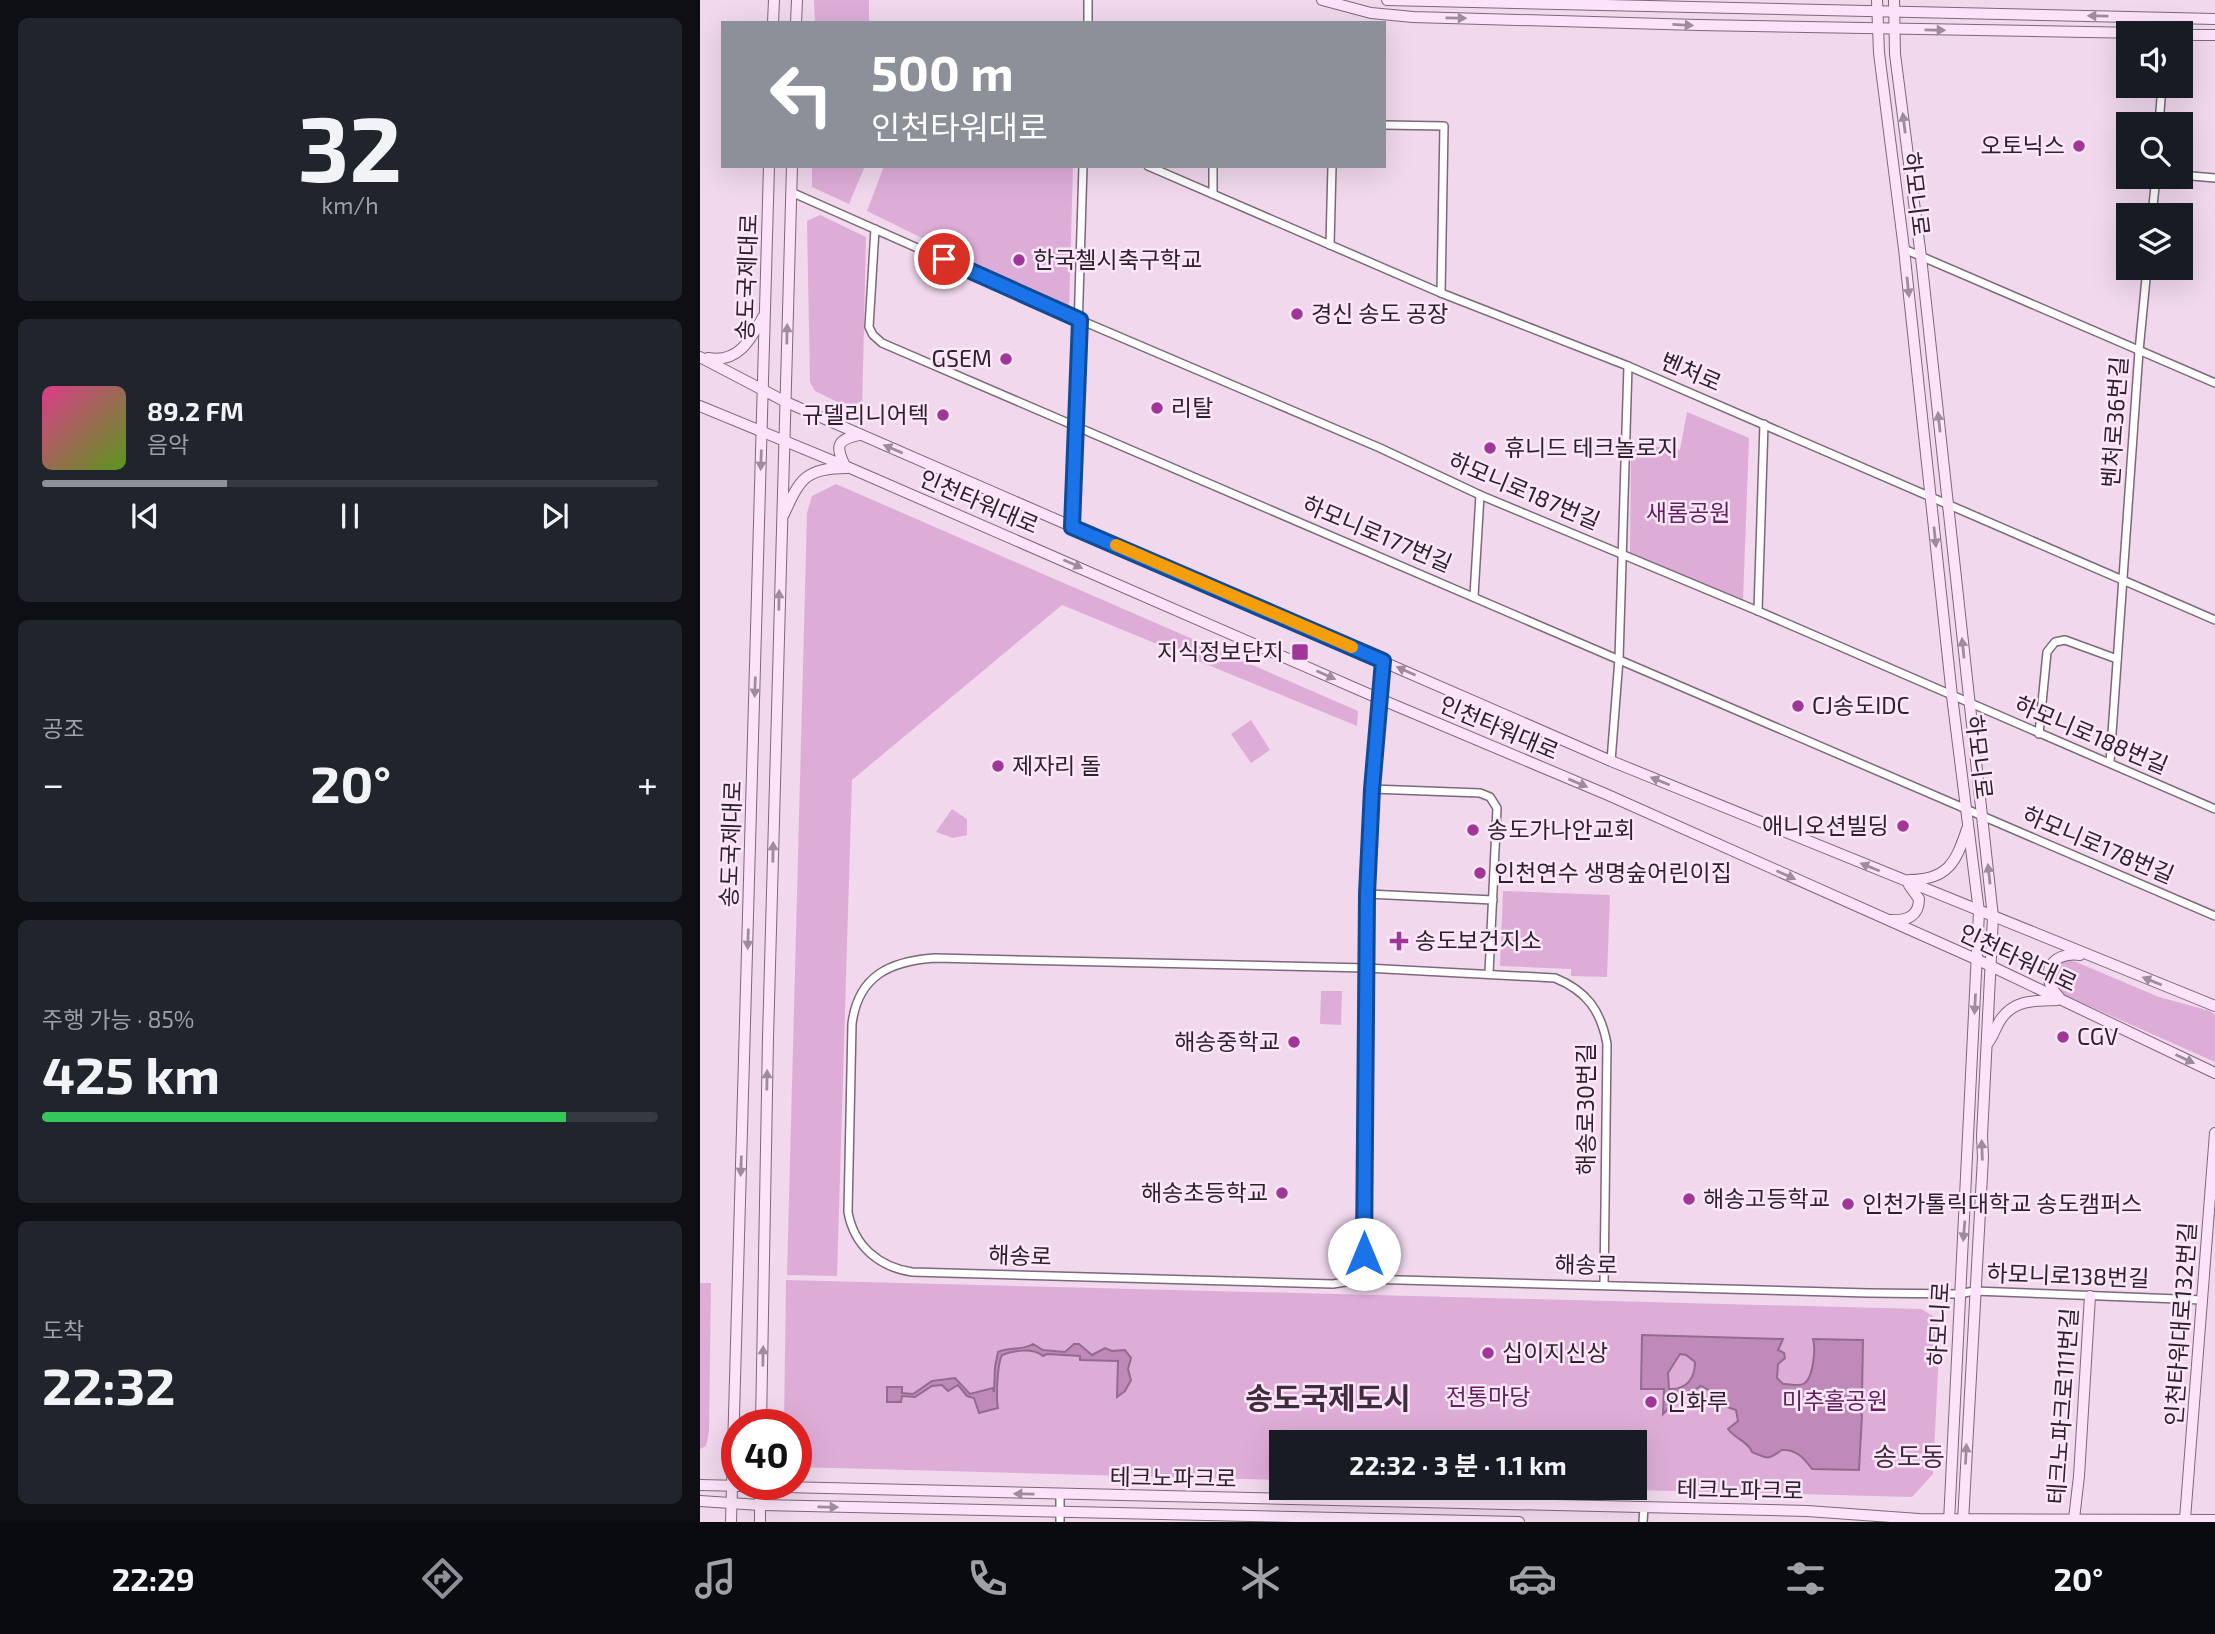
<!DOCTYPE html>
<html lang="ko">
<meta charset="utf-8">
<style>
:root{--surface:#171b24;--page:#20242c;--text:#f1f3f6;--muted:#9ea1a6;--line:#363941;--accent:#8c9099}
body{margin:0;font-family:"Exo 2","Noto Sans KR",sans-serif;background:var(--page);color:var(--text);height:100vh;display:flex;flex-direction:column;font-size:26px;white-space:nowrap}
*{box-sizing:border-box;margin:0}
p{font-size:23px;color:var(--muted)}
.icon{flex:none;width:38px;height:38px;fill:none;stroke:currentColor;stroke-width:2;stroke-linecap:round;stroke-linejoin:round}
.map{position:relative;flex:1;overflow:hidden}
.sheet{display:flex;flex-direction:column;gap:18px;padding:18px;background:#0d0f14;width:700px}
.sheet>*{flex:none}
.guide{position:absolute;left:21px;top:21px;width:665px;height:147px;border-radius:0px;box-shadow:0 7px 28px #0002;background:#8c9099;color:#fff;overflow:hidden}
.tools{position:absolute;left:1416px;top:21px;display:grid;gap:14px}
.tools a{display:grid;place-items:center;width:77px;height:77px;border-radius:0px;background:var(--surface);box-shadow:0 7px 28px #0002;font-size:35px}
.speed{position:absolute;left:21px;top:1409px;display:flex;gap:14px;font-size:35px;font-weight:700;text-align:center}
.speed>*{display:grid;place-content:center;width:91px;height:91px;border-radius:50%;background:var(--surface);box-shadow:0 7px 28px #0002;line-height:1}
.speed .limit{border:10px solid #d22;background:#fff;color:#111}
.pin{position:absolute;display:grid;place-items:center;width:60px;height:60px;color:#fff;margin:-30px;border:4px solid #fff;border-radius:50%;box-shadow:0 2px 7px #0007}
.me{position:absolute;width:77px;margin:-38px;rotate:0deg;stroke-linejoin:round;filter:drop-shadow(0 0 5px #0008)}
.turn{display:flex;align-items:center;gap:24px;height:147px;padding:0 35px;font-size:32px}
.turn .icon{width:91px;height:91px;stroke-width:2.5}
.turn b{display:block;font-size:49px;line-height:60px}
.big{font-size:52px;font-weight:700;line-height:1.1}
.sheet .tile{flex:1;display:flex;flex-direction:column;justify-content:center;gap:10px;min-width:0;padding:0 24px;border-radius:10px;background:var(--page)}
.sheet .dial{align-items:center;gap:0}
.dial b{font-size:91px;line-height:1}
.song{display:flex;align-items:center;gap:21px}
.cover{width:84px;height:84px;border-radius:10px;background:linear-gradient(135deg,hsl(330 70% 55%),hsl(90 70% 35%))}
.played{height:7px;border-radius:4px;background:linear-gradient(90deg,var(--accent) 30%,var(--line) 30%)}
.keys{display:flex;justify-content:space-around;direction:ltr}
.heat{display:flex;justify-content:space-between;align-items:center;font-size:38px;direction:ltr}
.charge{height:10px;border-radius:5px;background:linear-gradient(90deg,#34c759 85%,var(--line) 0)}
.trip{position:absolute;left:569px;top:1430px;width:378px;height:70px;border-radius:0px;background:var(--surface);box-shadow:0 7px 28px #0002;font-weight:700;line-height:70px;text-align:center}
.dock{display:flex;height:112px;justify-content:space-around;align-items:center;background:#090b0e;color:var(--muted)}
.dock .icon{width:49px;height:49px}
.dock .active{color:var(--accent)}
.dock b{font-size:32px;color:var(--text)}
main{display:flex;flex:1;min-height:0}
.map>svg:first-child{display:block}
.green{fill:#deadd7}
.water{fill:#bf8ab9;stroke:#936b8e;stroke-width:2;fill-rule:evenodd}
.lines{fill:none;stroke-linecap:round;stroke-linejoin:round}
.street-casing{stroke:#7d687a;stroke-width:10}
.secondary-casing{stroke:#7d687a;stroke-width:12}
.street{stroke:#fff;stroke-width:7}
.secondary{stroke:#fce3f9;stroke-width:10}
.oneway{fill:#9e8c9c}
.route-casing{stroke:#114b97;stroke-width:18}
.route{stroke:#1a73e8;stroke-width:12}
.slow{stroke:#f59e0b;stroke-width:12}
.poi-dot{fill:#9f3698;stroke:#fee6fa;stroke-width:2.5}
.labels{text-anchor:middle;stroke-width:5;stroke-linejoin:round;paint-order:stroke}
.poi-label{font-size:23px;fill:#2b222a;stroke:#fee6fa;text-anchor:start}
.street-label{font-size:23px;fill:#2b222a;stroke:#fee6fa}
.park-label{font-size:23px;fill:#60215c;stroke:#fee6fa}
.quarter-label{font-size:26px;fill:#3f2c3c;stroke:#fee6fa}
.district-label{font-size:30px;font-weight:bold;fill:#3f2c3c;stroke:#fee6fa}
</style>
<main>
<section class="sheet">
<div class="tile dial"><b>32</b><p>km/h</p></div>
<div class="tile">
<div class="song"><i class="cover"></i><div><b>89.2 FM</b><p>음악</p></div></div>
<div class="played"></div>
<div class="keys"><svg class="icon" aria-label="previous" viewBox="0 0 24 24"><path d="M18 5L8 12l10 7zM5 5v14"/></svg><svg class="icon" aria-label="pause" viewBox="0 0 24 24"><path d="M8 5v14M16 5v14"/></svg><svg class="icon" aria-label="next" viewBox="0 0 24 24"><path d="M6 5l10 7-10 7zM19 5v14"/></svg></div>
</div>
<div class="tile"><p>공조</p>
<div class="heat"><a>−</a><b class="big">20°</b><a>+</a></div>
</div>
<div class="tile"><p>주행 가능 · 85%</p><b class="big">425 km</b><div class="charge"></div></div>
<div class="tile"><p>도착</p><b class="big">22:32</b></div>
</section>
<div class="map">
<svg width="1515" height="1522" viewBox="0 0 1515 1522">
<rect width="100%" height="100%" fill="#f1d8ed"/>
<!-- green -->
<g class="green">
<polygon points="114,0 169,0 169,23 115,23"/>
<polygon points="112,166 165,166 149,204 112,187"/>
<polygon points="184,166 373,166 369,310 167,211"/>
<polygon points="120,215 166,237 162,414 115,391 110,382 107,221"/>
<polygon points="987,412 1049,438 1043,600 930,553 931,443 980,450"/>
<polygon points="136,484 658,711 657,726 362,605 152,780 137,1276 87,1275 107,513 112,496"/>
<polygon points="551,720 570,750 551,763 531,734"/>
<polygon points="252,809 267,819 267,835 253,838 236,832"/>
<polygon points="803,891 910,895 907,977 871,976 871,969 800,966"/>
<path d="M1369 959 1459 997 1510 1011 1515 1015V1062L1362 994 1353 983C1353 968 1355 965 1369 959Z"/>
<polygon points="621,991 642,991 641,1025 620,1024"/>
<polygon points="86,1280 1221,1309 1233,1316 1240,1329 1233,1474 1212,1497 859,1488 934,1488 934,1442 581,1442 581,1480 96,1467 96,1424 84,1424"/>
<polygon points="0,1283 11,1283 9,1432 6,1446 0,1449"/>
</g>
<!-- water -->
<g class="water">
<path d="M942 1335 1083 1339 1078 1350 1084 1353 1085 1358 1078 1364 1077 1378 1083 1384C1089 1383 1098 1388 1105 1383 1113 1377 1116 1349 1113 1339L1163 1340 1162 1395 1156 1404 1162 1415 1159 1470 1112 1469C1104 1458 1096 1449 1082 1450 1068 1459 1070 1460 1052 1452 1048 1441 1035 1439 1028 1429L1038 1421 1036 1410 1021 1405 1017 1395 1001 1386 995 1390 992 1397H979L963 1414 964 1389H941ZM980 1354 986 1355 995 1362C995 1378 987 1390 969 1389L968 1373Z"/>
<path d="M333 1344 343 1350 365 1352 374 1344H379L392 1355 405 1348 412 1351 425 1350 431 1358 428 1369 431 1380 425 1391 417 1397 418 1361 380 1360V1356L347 1354 343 1356C334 1348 313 1350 302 1355 297 1364 296 1399 298 1408L279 1413 274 1398 267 1396 258 1385 248 1391 242 1385 232 1386 215 1397 202 1396 201 1402H187V1387H202V1393L213 1394 232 1381 255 1378 270 1394 293 1388 294 1392 295 1367 298 1352C311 1346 322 1351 333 1344Z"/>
</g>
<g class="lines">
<!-- street casing -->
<g class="street-casing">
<g id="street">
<polyline points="1464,17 1464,33"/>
<polyline points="388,23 388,0"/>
<polyline points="1459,124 1462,86"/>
<polyline points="684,125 744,126 741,293"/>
<polyline points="448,166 741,293 928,366 1515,620"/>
<polyline points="1480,175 1515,178"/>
<polyline points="91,192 380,320 680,448 780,495 1058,611 1515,809"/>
<polyline points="513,194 513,166"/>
<polyline points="1452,215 1456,177"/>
<polyline points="175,229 169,327 173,335 182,343 1515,916"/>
<polyline points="630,245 632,166"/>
<polyline points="1204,249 1515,383"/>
<polyline points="372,527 383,166"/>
<polyline points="774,596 780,495"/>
<polyline points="1058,611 1064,424"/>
<polyline points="1339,734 1347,652 1355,642 1365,640 1417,659"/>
<polyline points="911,761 919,659 928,366"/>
<polyline points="1410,762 1439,351 1447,268"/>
<polyline points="672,789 780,793 790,797 797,808 789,973"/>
<polyline points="668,894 793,900"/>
<path d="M904 1285 907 1044C901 1011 887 991 855 978L666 968 235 958C191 961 158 975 152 1024L148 1212C154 1246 179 1267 212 1272L633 1284 664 1279 1168 1293 1259 1294 1274 1291 1503 1300"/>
<polyline points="360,1495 360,1522"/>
<polyline points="943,1522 944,1507"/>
</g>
</g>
<!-- secondary casing -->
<g class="secondary-casing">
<g id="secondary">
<polyline points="622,0 671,13 713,17 998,25 1442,33"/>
<polyline points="687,0 1515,19"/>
<polyline points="1177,0 1179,53 1204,249 1252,696 1279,912 1249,1522"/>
<polyline points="1194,0 1195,54 1221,257 1293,917 1282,1136 1283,1157 1263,1522"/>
<polyline points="73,23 74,0"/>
<polyline points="96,23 97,0"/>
<polyline points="1480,35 1515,35"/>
<polyline points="0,357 86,402 911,761 1515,1006"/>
<path d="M8 358C38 363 50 341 63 317"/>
<polyline points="0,406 150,468 680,699 908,795 1278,960 1515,1073"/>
<path d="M145 466C135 445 137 440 159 435"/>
<path d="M84 514C100 479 105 468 147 468"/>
<path d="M1209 880C1248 880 1256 862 1267 829"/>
<path d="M1191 920C1207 921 1219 916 1219 899L1209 885"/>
<path d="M1359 997C1338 976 1350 951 1380 955"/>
<path d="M1288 1043C1294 1035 1296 1026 1301 1019 1315 999 1335 1001 1357 1000"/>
<polyline points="664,1279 668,894 672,789 683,661"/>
<polyline points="61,1424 68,1038 92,166"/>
<polyline points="0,1485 1107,1511 1219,1519 1515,1520"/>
<polyline points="0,1501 60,1505 819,1522"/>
<polyline points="1374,1519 1379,1476 1390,1296"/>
<polyline points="1485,1519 1515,1133"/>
<polyline points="31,1522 69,166"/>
<polyline points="60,1522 60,1485"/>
</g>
</g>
<!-- street -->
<use href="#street" class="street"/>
<!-- secondary -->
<use href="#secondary" class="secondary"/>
</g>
<!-- one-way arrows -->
<defs><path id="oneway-solid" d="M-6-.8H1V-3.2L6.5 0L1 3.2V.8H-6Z" transform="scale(1.75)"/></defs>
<g class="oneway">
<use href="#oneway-solid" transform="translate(1398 16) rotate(-179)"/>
<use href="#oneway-solid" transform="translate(756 18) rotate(1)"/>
<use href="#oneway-solid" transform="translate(983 25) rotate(3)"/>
<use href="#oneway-solid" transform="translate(1235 30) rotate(1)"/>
<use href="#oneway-solid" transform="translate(1204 123) rotate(-97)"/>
<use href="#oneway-solid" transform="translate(1208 287) rotate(84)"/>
<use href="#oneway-solid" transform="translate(87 334) rotate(-89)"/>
<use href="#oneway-solid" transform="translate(1239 422) rotate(-96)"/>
<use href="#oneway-solid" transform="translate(193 449) rotate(-157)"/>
<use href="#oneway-solid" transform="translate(61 460) rotate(92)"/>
<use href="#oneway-solid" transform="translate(1235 537) rotate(84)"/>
<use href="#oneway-solid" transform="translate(373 564) rotate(24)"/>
<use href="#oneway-solid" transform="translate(79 600) rotate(-89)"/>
<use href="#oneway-solid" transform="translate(1263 648) rotate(-96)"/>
<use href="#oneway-solid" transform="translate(706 671) rotate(-156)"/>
<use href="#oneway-solid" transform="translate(626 675) rotate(24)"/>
<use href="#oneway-solid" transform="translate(55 687) rotate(92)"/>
<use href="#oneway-solid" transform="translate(960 781) rotate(-158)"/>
<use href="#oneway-solid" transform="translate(878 783) rotate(23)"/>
<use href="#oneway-solid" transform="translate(73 852) rotate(-89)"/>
<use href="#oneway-solid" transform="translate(1170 867) rotate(-158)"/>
<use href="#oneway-solid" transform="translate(1289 874) rotate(-96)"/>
<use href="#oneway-solid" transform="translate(1086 875) rotate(24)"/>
<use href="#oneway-solid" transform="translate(48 939) rotate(92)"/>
<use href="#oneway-solid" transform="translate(1452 981) rotate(-158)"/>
<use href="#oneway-solid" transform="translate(1275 1004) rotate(93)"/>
<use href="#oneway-solid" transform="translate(1485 1059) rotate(25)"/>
<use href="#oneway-solid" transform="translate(67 1080) rotate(-89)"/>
<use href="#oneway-solid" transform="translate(1282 1150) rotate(-92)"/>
<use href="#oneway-solid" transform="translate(41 1166) rotate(92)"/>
<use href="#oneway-solid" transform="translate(1264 1231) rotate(95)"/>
<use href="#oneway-solid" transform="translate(63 1356) rotate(-89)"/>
<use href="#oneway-solid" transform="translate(1266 1454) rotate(-87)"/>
<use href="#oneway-solid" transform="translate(324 1494) rotate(-179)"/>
<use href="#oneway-solid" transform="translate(128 1507) rotate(1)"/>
</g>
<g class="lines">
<!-- route casing -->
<g class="route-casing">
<polyline id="route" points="244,259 380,320 372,527 683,661 672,789 667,894 664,1254"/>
</g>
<!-- route -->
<use href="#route" class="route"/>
<!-- slow -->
<polyline class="slow" points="416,545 652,647"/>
</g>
<!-- markers -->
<g class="poi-dot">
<circle cx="1379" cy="146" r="7"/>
<circle cx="319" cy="260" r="7"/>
<circle cx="597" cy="314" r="7"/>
<circle cx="306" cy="359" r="7"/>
<circle cx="457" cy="408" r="7"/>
<circle cx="243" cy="415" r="7"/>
<circle cx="790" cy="448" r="7"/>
<rect x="591" y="643" width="18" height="18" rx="3.5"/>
<circle cx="1098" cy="706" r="7"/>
<circle cx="298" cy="766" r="7"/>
<circle cx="1203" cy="826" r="7"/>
<circle cx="773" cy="830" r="7"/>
<circle cx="780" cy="873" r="7"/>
<path d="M695.5 930.5h7v7h7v7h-7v7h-7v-7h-7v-7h7z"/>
<circle cx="1363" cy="1037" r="7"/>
<circle cx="594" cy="1042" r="7"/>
<circle cx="582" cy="1193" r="7"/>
<circle cx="989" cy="1199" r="7"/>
<circle cx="1148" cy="1204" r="7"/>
<circle cx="788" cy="1353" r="7"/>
<circle cx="951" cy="1402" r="7"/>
</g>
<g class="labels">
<!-- poi labels -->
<g class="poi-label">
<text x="1365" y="154" text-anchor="end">오토닉스</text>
<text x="333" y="268">한국첼시축구학교</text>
<text x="611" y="322">경신 송도 공장</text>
<text x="292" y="367" text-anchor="end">GSEM</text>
<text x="471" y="416">리탈</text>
<text x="229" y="423" text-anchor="end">규델리니어텍</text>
<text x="804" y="456">휴니드 테크놀로지</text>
<text x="584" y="660" text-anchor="end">지식정보단지</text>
<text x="1112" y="714">CJ송도IDC</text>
<text x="312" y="774">제자리 돌</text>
<text x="1189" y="834" text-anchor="end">애니오션빌딩</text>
<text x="787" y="838">송도가나안교회</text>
<text x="794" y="881">인천연수 생명숲어린이집</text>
<text x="715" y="949">송도보건지소</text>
<text x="1377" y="1045">CGV</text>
<text x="580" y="1050" text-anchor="end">해송중학교</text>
<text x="568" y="1201" text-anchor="end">해송초등학교</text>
<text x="1003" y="1207">해송고등학교</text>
<text x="1162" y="1212">인천가톨릭대학교 송도캠퍼스</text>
<text x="802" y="1361">십이지신상</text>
<text x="965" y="1410">인화루</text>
</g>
<!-- street labels -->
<g class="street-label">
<text transform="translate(1216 194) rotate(83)" y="8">하모니로</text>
<text transform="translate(47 277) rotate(-88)" y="8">송도국제대로</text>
<text transform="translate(991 372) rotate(23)" y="8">벤처로</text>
<text transform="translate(1415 422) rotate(-86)" y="8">벤처로36번길</text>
<text transform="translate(824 491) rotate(23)" y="8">하모니로187번길</text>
<text transform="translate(279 502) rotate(23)" y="8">인천타워대로</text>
<text transform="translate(677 534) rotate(23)" y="8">하모니로177번길</text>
<text transform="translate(799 728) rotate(23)" y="8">인천타워대로</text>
<text transform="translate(1391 735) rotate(23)" y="8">하모니로188번길</text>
<text transform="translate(1279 757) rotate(83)" y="8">하모니로</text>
<text transform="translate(31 844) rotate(-88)" y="8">송도국제대로</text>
<text transform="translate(1398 845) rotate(23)" y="8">하모니로178번길</text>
<text transform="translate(1318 958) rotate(25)" y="8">인천타워대로</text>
<text transform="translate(886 1109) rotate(-90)" y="8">해송로30번길</text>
<text transform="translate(320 1256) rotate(2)" y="8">해송로</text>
<text transform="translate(886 1265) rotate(1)" y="8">해송로</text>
<text transform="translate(1368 1276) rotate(2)" y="8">하모니로138번길</text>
<text transform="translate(1239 1324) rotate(-87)" y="8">하모니로</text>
<text transform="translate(1481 1324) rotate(-86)" y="8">인천타워대로132번길</text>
<text transform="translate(1363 1406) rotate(-86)" y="8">테크노파크로111번길</text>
<text transform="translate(473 1478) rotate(1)" y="8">테크노파크로</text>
<text transform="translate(1040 1490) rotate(1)" y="8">테크노파크로</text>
</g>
<!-- park labels -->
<g class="park-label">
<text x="988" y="521">새롬공원</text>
<text x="788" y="1405">전통마당</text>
<text x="1135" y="1409">미추홀공원</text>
</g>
<!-- quarter labels -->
<g class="quarter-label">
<text x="1209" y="1466">송도동</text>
</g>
<!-- district labels -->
<g class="district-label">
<text x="628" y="1409">송도국제도시</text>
</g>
</g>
</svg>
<div class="tools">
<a><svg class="icon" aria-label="sound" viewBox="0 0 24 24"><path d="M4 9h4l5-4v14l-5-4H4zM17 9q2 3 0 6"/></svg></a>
<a><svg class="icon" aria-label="search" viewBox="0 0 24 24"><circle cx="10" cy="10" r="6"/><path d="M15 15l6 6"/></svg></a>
<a><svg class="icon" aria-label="layers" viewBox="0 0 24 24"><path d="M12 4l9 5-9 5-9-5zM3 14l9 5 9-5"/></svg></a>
</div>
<div class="speed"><div class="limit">40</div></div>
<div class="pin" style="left:244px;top:259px;background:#d93025"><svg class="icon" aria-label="arrive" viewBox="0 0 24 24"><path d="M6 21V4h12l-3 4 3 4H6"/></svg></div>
<svg class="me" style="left:664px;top:1254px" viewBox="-20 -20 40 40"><circle r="19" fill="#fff"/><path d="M0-13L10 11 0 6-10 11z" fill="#1a73e8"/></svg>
<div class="trip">22:32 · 3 분 · 1.1 km</div>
<div class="guide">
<div class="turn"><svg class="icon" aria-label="left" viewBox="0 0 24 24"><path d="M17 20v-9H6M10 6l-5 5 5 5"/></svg><div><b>500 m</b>인천타워대로</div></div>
</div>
</div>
</main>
<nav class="dock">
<b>22:29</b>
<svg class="icon active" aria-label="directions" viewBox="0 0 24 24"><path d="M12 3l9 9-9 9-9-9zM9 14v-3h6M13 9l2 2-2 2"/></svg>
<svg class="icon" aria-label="music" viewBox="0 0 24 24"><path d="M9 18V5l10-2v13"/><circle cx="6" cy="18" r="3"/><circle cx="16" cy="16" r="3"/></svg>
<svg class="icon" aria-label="phone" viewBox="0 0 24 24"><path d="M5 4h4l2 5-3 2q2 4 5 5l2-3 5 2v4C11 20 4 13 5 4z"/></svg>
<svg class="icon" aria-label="climate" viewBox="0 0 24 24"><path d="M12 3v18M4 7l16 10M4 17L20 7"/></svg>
<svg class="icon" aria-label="car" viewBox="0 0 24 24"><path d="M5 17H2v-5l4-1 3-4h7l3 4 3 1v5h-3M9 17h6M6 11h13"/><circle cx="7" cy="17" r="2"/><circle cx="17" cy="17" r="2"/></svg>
<svg class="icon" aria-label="filters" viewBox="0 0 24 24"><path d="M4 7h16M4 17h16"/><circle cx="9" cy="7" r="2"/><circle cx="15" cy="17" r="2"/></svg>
<b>20°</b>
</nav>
